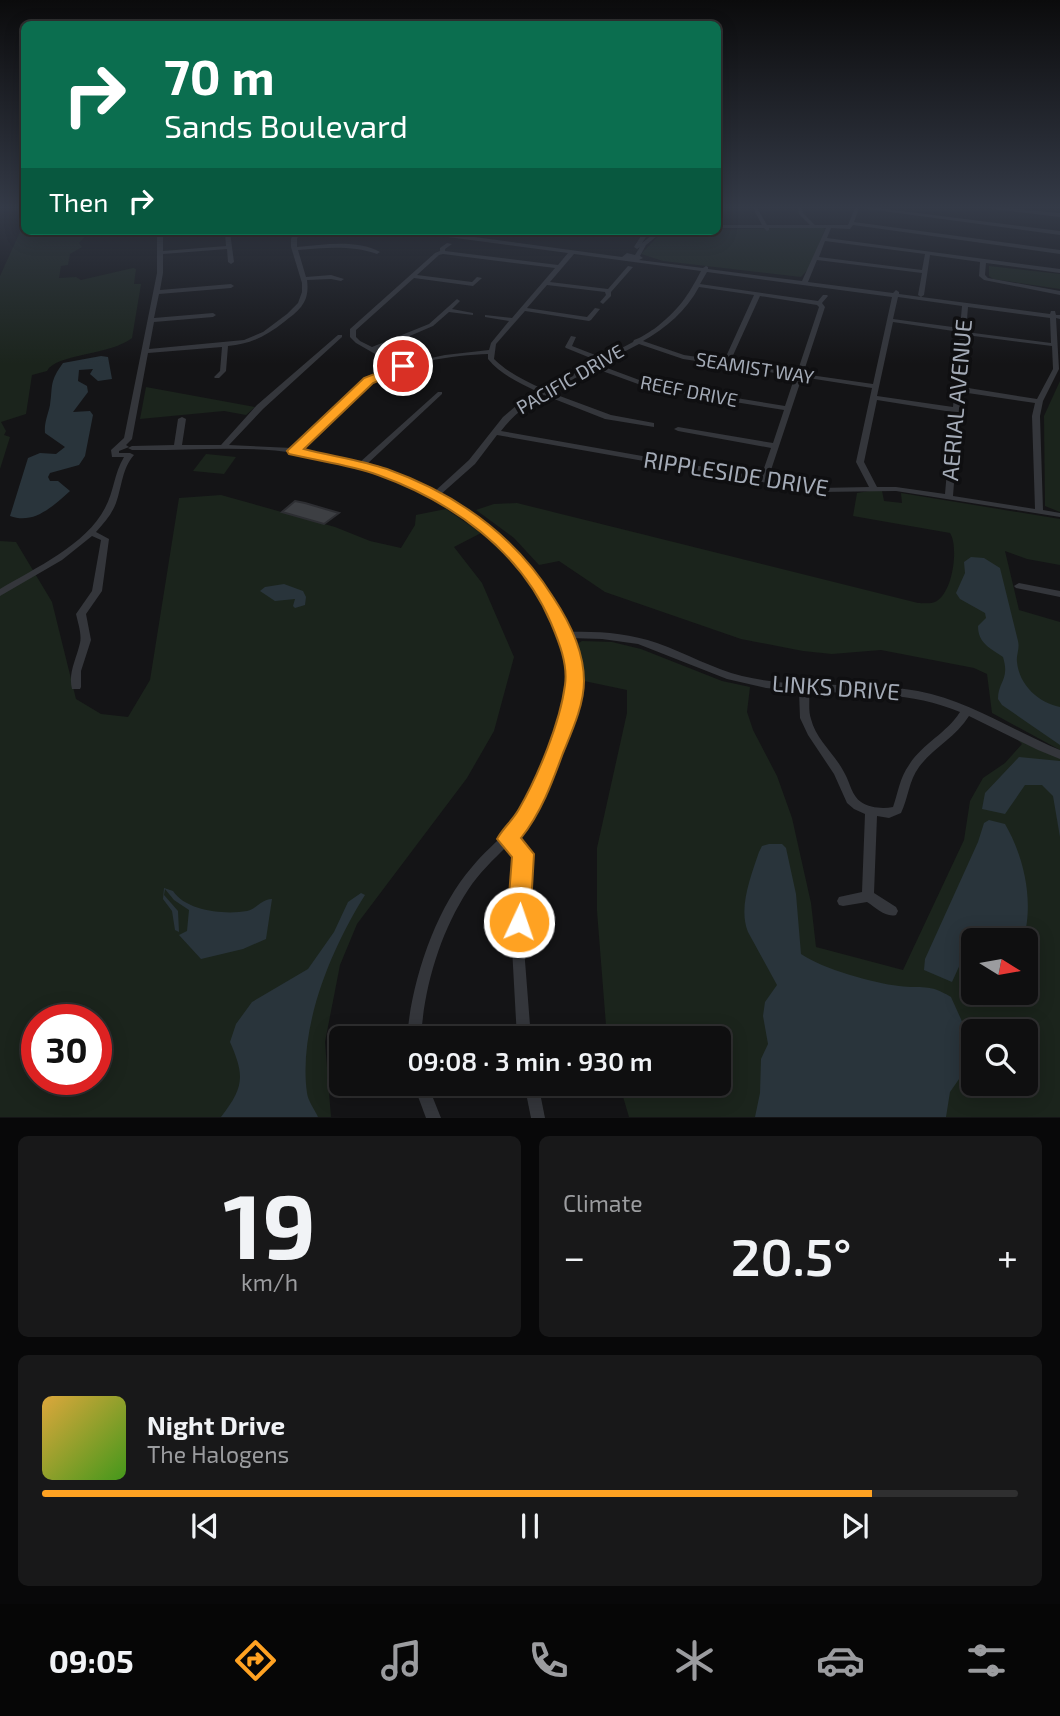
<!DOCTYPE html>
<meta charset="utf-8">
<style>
:root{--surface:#0f0f10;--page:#181819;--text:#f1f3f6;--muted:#9b9c9f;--line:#2f2f30;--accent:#ffa222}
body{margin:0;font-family:"Exo 2",sans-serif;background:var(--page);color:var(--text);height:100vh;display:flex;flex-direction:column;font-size:26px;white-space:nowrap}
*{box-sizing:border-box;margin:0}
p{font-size:23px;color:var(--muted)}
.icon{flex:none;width:38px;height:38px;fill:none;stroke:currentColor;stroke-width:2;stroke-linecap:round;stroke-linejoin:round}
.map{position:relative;height:1118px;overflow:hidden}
.panel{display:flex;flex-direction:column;gap:18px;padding:18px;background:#080809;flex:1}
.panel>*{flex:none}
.hud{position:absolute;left:21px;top:21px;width:700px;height:214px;border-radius:10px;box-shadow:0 4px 18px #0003,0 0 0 2px var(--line);background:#0b6e4f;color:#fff;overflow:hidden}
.needle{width:46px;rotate:101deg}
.fabs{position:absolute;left:961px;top:928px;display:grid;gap:14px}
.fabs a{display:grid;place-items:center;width:77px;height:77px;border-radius:10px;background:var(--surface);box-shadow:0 4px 18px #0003,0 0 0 2px var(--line);font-size:35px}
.speed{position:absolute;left:21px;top:1004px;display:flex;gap:14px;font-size:35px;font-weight:700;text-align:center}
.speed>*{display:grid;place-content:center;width:91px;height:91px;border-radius:50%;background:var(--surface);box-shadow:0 4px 18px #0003,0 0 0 2px var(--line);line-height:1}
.speed .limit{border:10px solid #d22;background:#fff;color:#111}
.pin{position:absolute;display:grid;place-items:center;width:60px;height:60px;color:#fff;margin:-30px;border:4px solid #fff;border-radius:50%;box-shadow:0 2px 7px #0007}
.me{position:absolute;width:77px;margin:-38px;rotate:3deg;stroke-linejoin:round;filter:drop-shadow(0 0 5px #0008)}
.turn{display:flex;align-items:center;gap:24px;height:147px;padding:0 28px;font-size:32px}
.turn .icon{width:91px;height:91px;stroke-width:2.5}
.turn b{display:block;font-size:49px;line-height:60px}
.then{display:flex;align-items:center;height:66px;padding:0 28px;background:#0003;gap:14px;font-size:26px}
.big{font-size:52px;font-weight:600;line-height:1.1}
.panel .card{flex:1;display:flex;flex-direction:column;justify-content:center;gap:10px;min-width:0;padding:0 24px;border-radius:10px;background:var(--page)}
.panel .dial{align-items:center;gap:0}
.dial b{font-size:91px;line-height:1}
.song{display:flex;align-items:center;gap:21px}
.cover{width:84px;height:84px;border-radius:10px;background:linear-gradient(135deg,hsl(40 70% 55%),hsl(100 70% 35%))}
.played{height:7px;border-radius:4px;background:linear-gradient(90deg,var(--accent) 85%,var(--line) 85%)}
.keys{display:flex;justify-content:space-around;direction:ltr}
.heat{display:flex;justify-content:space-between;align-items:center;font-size:38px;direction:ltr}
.panel .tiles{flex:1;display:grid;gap:18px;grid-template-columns:1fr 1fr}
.card:last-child{grid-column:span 2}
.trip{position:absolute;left:329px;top:1026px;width:402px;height:70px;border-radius:10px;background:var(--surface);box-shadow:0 4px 18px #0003,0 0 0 2px var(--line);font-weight:600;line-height:70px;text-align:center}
.menu{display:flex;height:112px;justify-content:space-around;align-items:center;background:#060606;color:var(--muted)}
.menu .icon{width:49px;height:49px}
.menu .selected{color:var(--accent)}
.menu b{font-size:32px;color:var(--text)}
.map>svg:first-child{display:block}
.green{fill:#1b241c;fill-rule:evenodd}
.water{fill:#29343b}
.building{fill:#3d3f43;stroke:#2d2e32;stroke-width:2}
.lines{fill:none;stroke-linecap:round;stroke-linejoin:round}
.minor{fill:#34363b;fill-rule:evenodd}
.route{fill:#ffa222;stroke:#a66916;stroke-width:2}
.labels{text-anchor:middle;stroke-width:7;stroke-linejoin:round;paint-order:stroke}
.far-street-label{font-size:19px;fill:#a4abb7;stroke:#0f0f11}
.street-label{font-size:23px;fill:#a4abb7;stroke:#0f0f11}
</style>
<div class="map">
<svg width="1060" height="1118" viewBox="0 0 1060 1118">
<rect width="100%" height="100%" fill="#141416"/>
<!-- green -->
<g class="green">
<path d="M24 223V231H90L79 243 82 247 70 254 68 265 61 266 59 278 76 277 81 280 133 268 136 269 134 284H141L132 338C111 355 55 354 47 371L32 375 26 414 1 422 6 431 4 435 10 437 0 469V276Z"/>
<polygon points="821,227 825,229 810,267 801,277 663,261 641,254 663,231"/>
<polygon points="989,266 1060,274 1060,289 993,279 989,276"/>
<polygon points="1060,381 1060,512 1045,506 1044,416"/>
<polygon points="146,387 255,407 246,415 224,411 140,419"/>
<polygon points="206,454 236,457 224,474 193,471"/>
<path d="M869 491H882L884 501 902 503 901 493 1060 519V565L1027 559 1005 551 1019 610 1060 622V750L992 713 987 674 974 668 881 650 832 654 803 651 741 639 605 592 559 561 539 565 514 538 476 510 494 504 517 503 918 603C922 603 931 604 935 602 953 594 959 547 950 533L853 516 857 493Z"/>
<path d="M221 495 335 527 370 541 401 548 415 525 416 515 446 509 481 533 454 547 482 583 514 657 494 731 467 778 357 924 340 965 325 1042 331 1117H0V541L16 542 52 602 76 699 101 714 128 717 150 680 179 498ZM37 1020H96V1080H37Z"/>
<path d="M582 641 612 642 641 649 722 681 750 687 747 712 753 730 777 776 792 818 811 903 816 947 903 970 964 840 970 801 983 778 1005 763 1022 744 1014 736 1060 757V1117H629L619 1083H719V1038H607L597 911V848L627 713V690L584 681 577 644ZM973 940H1026V992H973ZM973 1031H1026V1083H973Z"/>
</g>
<!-- water -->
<g class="water">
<path d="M101 356 108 357 112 379 98 381 90 374 93 369 79 370 78 381 87 386 88 392 73 412 90 411 93 415 85 456 79 465 50 473 48 477 50 481H58L70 491C53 506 34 525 10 516L28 458 40 453 56 454 65 447 45 433C44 422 48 415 50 405 53 386 49 382 63 363Z"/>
<path d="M971 557 984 558 1000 568 1018 641C1020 649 1016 655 1017 662 1019 685 1039 703 1060 707V745L1002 705 998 699C998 681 1010 680 1003 657 990 648 978 643 978 626L986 618 985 613 960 599 956 593 965 573 964 562Z"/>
<polygon points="284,584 303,591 306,597 305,605 295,608 293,606 295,599 275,601 260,591 265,587"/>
<polygon points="1019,757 1060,761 1060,837 1053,796 1042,785 1025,785 1005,814 982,809 985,793"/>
<path d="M989 820 1005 824C1023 855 1032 894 1026 928L1005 940H973V946L967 949 952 982 924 970 925 959 978 842 984 823Z"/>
<path d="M769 844H782L786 848 796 894 801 954C823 969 873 983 899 986 923 989 928 983 951 997L969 1037 973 1059 950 1092 946 1117H755L760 1093 761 1059 768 1044 763 1016 765 1002 777 985 748 932C738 908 751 876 759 852L762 846Z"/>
<path d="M164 888 173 891C186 911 225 915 247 911 257 909 261 899 272 899L266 939 243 949 201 959 179 935 187 931 189 910 174 900 165 889 164 895 178 911 179 932 175 930 172 911 163 899Z"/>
<path d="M361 893 365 895C331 949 298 1028 307 1093 308 1101 315 1110 318 1117H221C244 1087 245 1076 230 1042L236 1024 252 1002 308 969 334 932 348 902Z"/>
</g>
<!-- building -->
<polygon class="building" points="295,501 305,503 339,513 324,524 282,512"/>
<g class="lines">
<!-- minor -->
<g class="minor">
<path d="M753 208H757L767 225H810L799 214 798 208H802L803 213 815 225H848L855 208H859L854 222 1060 250V254L853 225 850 229 831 228 827 238 1060 269V273L986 263 985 275 988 278 1060 291V295L984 280 979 276 980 262 930 255 924 295 921 297 918 295 922 273 817 260 808 282 893 293 896 290 899 292V294L1050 314 1051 311H1055L1056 315H1060V319L1056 318 1059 369 1043 401 1040 416 1043 510 1060 513V517L896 491 819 492 497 435 475 464 440 495C499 524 541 572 568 632 598 631 628 633 657 643 686 653 713 669 742 676 800 690 860 680 918 691 969 701 1012 730 1060 750V759L1038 750 969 716C956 737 933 748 919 767 909 780 908 799 901 813L889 818 877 816 874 893 896 907 898 911 896 915C886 918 875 907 867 902L843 906 839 905 837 901 839 897 862 892 865 814 854 809 847 803 834 774 808 735 800 718 799 691 766 688 727 679 638 644 602 639 570 638C575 650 579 662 580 674 582 716 542 808 515 838L524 845 530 861 524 948 531 1038H517L512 948 518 861 515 851 507 846C493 860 479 873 468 890 440 933 424 987 421 1038H407C411 983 435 909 472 867 483 853 497 842 509 829 520 817 527 803 534 789 549 757 570 715 570 679 570 654 559 630 547 609 536 589 524 569 508 553 453 496 373 465 296 453 242 445 186 451 132 450L128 448 132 446 174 445 178 419 182 417 186 419 182 445H221L257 405 338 335H342V337L263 409 229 445 292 448C324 418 353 379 396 366L356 343 350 337V329L435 253 440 251V248L447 243 452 244 445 249V251L558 265 568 253 418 233 415 231H430L622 257 627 253 635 255 640 247 637 249 634 247 644 231H650L642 243 657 231H663L646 245 640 256 643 258 639 260 703 268 706 266 708 267V269L802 281 826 228H769V230L767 231 764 228H718V225H762ZM825 241 925 254 922 270 819 257ZM443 254 555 268 512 318 485 315V317L509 321 491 343 489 350 445 355 403 364 377 350 433 326 449 312 473 315V313L452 309 460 301 457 299 429 324 372 347 360 341 356 337V330L414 278 473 286 482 278 477 277 472 282 417 275 439 255ZM574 254 701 271C688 296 678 311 654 329 647 333 641 338 634 340L633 342 603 358 572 346 576 337 571 336 565 347 566 348 598 361 590 364 589 366 543 389C526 381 508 373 494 359L496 344 525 311 589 321 591 320 600 309 595 308 587 317 527 308 547 285 605 292 606 295 600 302 603 304 611 296V292L633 267 628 266 608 289 550 282ZM707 272 892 297 873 384 803 374 825 307 822 303 828 296 827 295H823L818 301 700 284ZM699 287 754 295 724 361 684 355 643 341C666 328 686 311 699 287ZM760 296 817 305 819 307 797 373 730 362ZM898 297 962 306 960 328 893 319ZM968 307 1050 318 1051 343 966 332ZM893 322 960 332 953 407 877 396ZM966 335 1052 346 1053 369 1037 399 962 387ZM639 344 683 359 795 376 785 406 650 384 599 365ZM488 354V359C501 375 520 383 538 392L517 405 503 417 469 460 434 492 415 482 366 465 442 394V392H438L359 463 335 456 300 449C323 427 345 399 372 381 399 363 455 355 488 354ZM594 368 649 388 784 410 773 443 678 427 674 429 678 431 771 448 761 477 501 431C513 415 527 405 544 395L605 419 654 427V423L611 415 549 392ZM802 377 872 388 856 462 869 487 819 488 768 479ZM961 392 1035 403 1032 416 1035 509 953 496ZM877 400 952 412 945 494 896 487H877L864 462ZM809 692C861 693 912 692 960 712 947 733 922 744 909 765 900 777 898 793 893 807 883 809 870 808 861 802 852 796 850 783 845 774 836 755 816 740 811 719 808 711 810 700 809 692Z"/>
<polygon points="866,208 878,208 1060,231 1060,235 868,209"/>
<polygon points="990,208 1005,208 1060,213 1060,217 992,209"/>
<path d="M157 231H163V251L226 246 225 233 230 232 234 262 231 264 228 262 227 249 163 254V273L160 290 231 284 234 286 231 288 159 294 154 318 213 313 216 315 213 317 154 322 149 349 244 340 263 332 287 314 298 303 302 292V283L291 247V239L294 231H300L297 239V247C323 245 356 239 380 252L377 254C351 245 324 248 298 250L306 277 331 275 344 279 341 281 331 279 307 280C310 302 300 310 284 322 266 336 251 344 228 346L226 371 219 378H215L214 377 220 371 222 347 148 353 132 439 126 445 129 447 119 451V453H130L134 455C122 468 122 487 116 503 112 514 104 523 96 532L109 539 102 591 86 614 91 640 81 671V687L80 689H72C68 673 76 660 80 643 82 634 78 623 76 614L92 591 101 540 92 536 62 560 0 596V589C35 568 86 545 105 508 114 492 114 473 124 457H112L111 450 124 438 157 273Z"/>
<polygon points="1019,583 1060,591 1060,597 1016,588 1014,586"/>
<polygon points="413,1083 427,1083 441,1118 426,1118"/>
<polygon points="524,1083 538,1083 545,1118 531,1118"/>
</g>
</g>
<!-- sky -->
<linearGradient id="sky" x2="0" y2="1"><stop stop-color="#0b0b0c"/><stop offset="0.57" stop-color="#343a47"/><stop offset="1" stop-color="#343a47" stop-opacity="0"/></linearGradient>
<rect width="1060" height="364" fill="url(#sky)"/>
<!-- route -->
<path class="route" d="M403 363 409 366 407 369 373 383 304 449C331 456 361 460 387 469 457 494 514 535 553 597 569 621 584 651 584 681 584 705 572 731 563 753 552 783 541 813 521 838L534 854 530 922 527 929 519 932 511 929 507 922 512 857 497 839C503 828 513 820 519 809 538 776 560 723 565 685 568 664 559 642 551 623 520 550 451 501 378 475 350 465 318 461 289 454L287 451 364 378Z"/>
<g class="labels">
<!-- far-street labels -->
<g class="far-street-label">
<text transform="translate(755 368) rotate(9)" y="7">SEAMIST WAY</text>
<text transform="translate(570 379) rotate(-30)" y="7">PACIFIC DRIVE</text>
<text transform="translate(689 391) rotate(11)" y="7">REEF DRIVE</text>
</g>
<!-- street labels -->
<g class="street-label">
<text transform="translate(957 400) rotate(-85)" y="8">AERIAL AVENUE</text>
<text transform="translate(736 474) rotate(9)" y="8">RIPPLESIDE DRIVE</text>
<text transform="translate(836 688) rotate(4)" y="8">LINKS DRIVE</text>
</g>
</g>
</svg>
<div class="fabs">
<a><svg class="needle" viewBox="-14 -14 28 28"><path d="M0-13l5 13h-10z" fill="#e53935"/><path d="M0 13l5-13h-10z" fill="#9b9c9f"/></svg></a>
<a><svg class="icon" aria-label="search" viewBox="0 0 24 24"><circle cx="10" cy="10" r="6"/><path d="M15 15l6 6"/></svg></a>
</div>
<div class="speed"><div class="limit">30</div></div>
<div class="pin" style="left:403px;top:366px;background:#d93025"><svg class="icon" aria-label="arrive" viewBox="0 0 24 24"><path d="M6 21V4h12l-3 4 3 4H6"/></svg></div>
<svg class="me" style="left:519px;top:922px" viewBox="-20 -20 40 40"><circle r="17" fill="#ffa222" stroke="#fff" stroke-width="3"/><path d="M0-11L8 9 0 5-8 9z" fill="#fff"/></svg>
<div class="trip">09:08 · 3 min · 930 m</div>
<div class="hud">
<div class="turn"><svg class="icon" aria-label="right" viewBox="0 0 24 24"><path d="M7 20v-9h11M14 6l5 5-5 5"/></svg><div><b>70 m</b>Sands Boulevard</div></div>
<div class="then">Then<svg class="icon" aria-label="right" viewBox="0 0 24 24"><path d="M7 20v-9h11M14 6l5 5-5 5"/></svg></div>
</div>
</div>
<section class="panel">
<div class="tiles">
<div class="card dial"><b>19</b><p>km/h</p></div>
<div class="card"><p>Climate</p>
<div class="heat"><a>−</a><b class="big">20.5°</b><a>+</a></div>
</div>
<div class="card">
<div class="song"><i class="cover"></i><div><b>Night Drive</b><p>The Halogens</p></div></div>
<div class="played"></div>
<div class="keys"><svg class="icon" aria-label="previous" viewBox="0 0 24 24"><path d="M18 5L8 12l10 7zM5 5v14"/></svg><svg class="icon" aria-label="pause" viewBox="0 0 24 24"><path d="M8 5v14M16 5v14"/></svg><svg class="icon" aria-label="next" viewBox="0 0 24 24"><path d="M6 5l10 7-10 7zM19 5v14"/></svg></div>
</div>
</div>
</section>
<nav class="menu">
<b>09:05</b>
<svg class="icon selected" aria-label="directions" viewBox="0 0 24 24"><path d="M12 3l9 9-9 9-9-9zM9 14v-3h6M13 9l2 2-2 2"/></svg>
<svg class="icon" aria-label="music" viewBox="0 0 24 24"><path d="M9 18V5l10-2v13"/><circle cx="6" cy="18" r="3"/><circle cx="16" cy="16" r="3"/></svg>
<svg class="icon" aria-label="phone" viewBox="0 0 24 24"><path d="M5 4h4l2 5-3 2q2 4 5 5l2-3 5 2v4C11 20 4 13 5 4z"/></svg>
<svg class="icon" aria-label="climate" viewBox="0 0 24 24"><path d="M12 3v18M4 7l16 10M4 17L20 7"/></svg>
<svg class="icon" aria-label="car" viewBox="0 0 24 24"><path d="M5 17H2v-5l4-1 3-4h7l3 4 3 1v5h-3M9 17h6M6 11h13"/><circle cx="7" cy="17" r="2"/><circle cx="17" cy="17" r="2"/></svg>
<svg class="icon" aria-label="filters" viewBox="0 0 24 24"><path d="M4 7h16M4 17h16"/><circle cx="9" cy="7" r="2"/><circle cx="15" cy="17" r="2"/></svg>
</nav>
